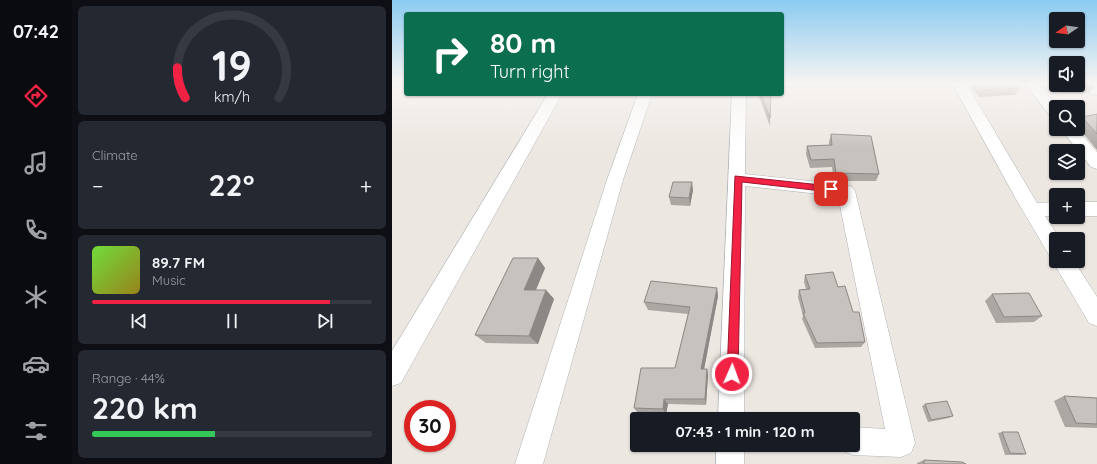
<!DOCTYPE html>
<meta charset="utf-8">
<style>
:root{--surface:#171b24;--page:#242831;--text:#f1f3f6;--muted:#9ea1a6;--line:#363941;--accent:#f22245}
body{margin:0;font-family:Quicksand,sans-serif;background:var(--page);color:var(--text);height:100vh;display:flex;flex-direction:column;font-size:15px;white-space:nowrap}
*{box-sizing:border-box;margin:0}
p{font-size:13px;color:var(--muted)}
.icon{flex:none;width:22px;height:22px;fill:none;stroke:currentColor;stroke-width:2;stroke-linecap:round;stroke-linejoin:round}
.map{position:relative;flex:1;overflow:hidden}
.details{display:flex;flex-direction:column;gap:6px;padding:6px;background:#0d0f14;width:320px}
.details>*{flex:none}
.hud{position:absolute;left:12px;top:12px;width:380px;height:84px;border-radius:4px;box-shadow:0 1px 3px #0004;background:#0b6e4f;color:#fff;overflow:hidden}
.needle{width:26px;rotate:257deg}
.buttons{position:absolute;left:657px;top:12px;display:grid;gap:8px}
.buttons a{display:grid;place-items:center;width:36px;height:36px;border-radius:4px;background:var(--surface);box-shadow:0 1px 3px #0004;font-size:20px}
.speed{position:absolute;left:12px;top:400px;display:flex;gap:8px;font-size:20px;font-weight:700;text-align:center}
.speed>*{display:grid;place-content:center;width:52px;height:52px;border-radius:50%;background:var(--surface);box-shadow:0 1px 3px #0004;line-height:1}
.speed .limit{border:6px solid #d22;background:#fff;color:#111}
.pin{position:absolute;display:grid;place-items:center;width:34px;height:34px;color:#fff;margin:-17px;border-radius:8px;box-shadow:0 2px 6px #0006}
.me{position:absolute;width:44px;margin:-22px;rotate:2deg;stroke-linejoin:round;filter:drop-shadow(0 0 3px #0008)}
.turn{display:flex;align-items:center;gap:14px;height:84px;padding:0 20px;font-size:18px}
.turn .icon{width:52px;height:52px;stroke-width:2.5}
.turn b{display:block;font-size:28px;line-height:34px}
.big{font-size:30px;font-weight:700;line-height:1.1}
.details .widget{flex:1;display:flex;flex-direction:column;justify-content:center;gap:6px;min-width:0;padding:0 14px;border-radius:6px;background:var(--page)}
.details .dial{align-items:center;gap:0}
.dial svg{height:104px;overflow:visible;fill:none;stroke:var(--line);stroke-width:7;stroke-linecap:round;text-anchor:middle}
.dial text{fill:var(--text);stroke:none}
.song{display:flex;align-items:center;gap:12px}
.cover{width:48px;height:48px;border-radius:6px;background:linear-gradient(135deg,hsl(100 70% 55%),hsl(50 70% 35%))}
.played{height:4px;border-radius:2px;background:linear-gradient(90deg,var(--accent) 85%,var(--line) 85%)}
.keys{display:flex;justify-content:space-around;direction:ltr}
.heat{display:flex;justify-content:space-between;align-items:center;font-size:22px;direction:ltr}
.charge{height:6px;border-radius:3px;background:linear-gradient(90deg,#34c759 44%,var(--line) 0)}
.trip{position:absolute;left:238px;top:412px;width:230px;height:40px;border-radius:4px;background:var(--surface);box-shadow:0 1px 3px #0004;font-weight:700;line-height:40px;text-align:center}
main{display:flex;flex:1;min-height:0}
.tab-bar{display:flex;flex-direction:column;width:72px;justify-content:space-around;align-items:center;background:#090b0e;color:var(--muted)}
.tab-bar .icon{width:28px;height:28px}
.tab-bar .current{color:var(--accent)}
.tab-bar b{font-size:18px;color:var(--text)}
.map>svg:first-child{display:block}
.lines{fill:none;stroke-linecap:round;stroke-linejoin:round}
.street-casing{stroke:#afb4b7;stroke-width:1}
.street{fill:#fff;fill-rule:evenodd}
.wall{fill:#aca7a3}
.shaded-wall{fill:#8c8885}
.building{fill:#c8c2be;stroke:#8c8885}
.route{fill:#f22245;stroke:#9d162d}
</style>
<main>
<nav class="tab-bar">
<b>07:42</b>
<svg class="icon current" aria-label="directions" viewBox="0 0 24 24"><path d="M12 3l9 9-9 9-9-9zM9 14v-3h6M13 9l2 2-2 2"/></svg>
<svg class="icon" aria-label="music" viewBox="0 0 24 24"><path d="M9 18V5l10-2v13"/><circle cx="6" cy="18" r="3"/><circle cx="16" cy="16" r="3"/></svg>
<svg class="icon" aria-label="phone" viewBox="0 0 24 24"><path d="M5 4h4l2 5-3 2q2 4 5 5l2-3 5 2v4C11 20 4 13 5 4z"/></svg>
<svg class="icon" aria-label="climate" viewBox="0 0 24 24"><path d="M12 3v18M4 7l16 10M4 17L20 7"/></svg>
<svg class="icon" aria-label="car" viewBox="0 0 24 24"><path d="M5 17H2v-5l4-1 3-4h7l3 4 3 1v5h-3M9 17h6M6 11h13"/><circle cx="7" cy="17" r="2"/><circle cx="17" cy="17" r="2"/></svg>
<svg class="icon" aria-label="filters" viewBox="0 0 24 24"><path d="M4 7h16M4 17h16"/><circle cx="9" cy="7" r="2"/><circle cx="15" cy="17" r="2"/></svg>
</nav>
<section class="details">
<div class="widget dial"><svg viewBox="0 0 100 80">
<path d="M14 69A42 42 0 1 1 86 69"/>
<path d="M14 69A42 42 0 0 1 8 46" stroke="#f22245"/>
<text x="50" y="56" font-size="32" font-weight="700">19</text>
<text x="50" y="72" font-size="11">km/h</text>
</svg></div>
<div class="widget"><p>Climate</p>
<div class="heat"><a>−</a><b class="big">22°</b><a>+</a></div>
</div>
<div class="widget">
<div class="song"><i class="cover"></i><div><b>89.7 FM</b><p>Music</p></div></div>
<div class="played"></div>
<div class="keys"><svg class="icon" aria-label="previous" viewBox="0 0 24 24"><path d="M18 5L8 12l10 7zM5 5v14"/></svg><svg class="icon" aria-label="pause" viewBox="0 0 24 24"><path d="M8 5v14M16 5v14"/></svg><svg class="icon" aria-label="next" viewBox="0 0 24 24"><path d="M6 5l10 7-10 7zM19 5v14"/></svg></div>
</div>
<div class="widget"><p>Range · 44%</p><b class="big">220 km</b><div class="charge"></div></div>
</section>
<div class="map">
<svg width="705" height="464" viewBox="0 0 705 464">
<rect width="100%" height="100%" fill="#ede7e1"/>
<g class="lines">
<!-- street casing -->
<g class="street-casing">
<g id="street">
<polygon points="560,83 574,83 645,203 664,202 664,216 653,216 668,239 664,239 664,261 682,261 705,297 705,326 697,323 664,267 661,261 663,257 657,255 624,199"/>
<polygon points="632,83 646,83 666,107 664,107 664,118 659,117"/>
<polygon points="691,83 705,83 705,95 700,94"/>
<polygon points="156,94 170,94 9,383 0,386 0,351"/>
<polygon points="246,94 260,94 231,180 151,464 123,464 215,180"/>
<polygon points="340,94 354,94 353,174 454,185 460,187 463,191 523,443 519,453 509,457 461,455 451,451 449,445 461,445 461,427 493,429 446,196 353,186 352,419 326,419"/>
<polygon points="669,129 685,129 705,152 705,169 699,167"/>
<rect x="686" y="202" width="19" height="14"/>
<rect x="324" y="445" width="28" height="19"/>
</g>
</g>
<!-- street -->
<use href="#street" class="street"/>
</g>
<!-- wall -->
<g class="wall">
<polygon points="575,83 623,83 628,88 623,95 587,97"/>
<polygon points="660,83 664,83 664,85 703,86 697,93 668,93"/>
<polygon points="366,94 379,94 378,126"/>
<polygon points="705,114 705,150 686,127 686,122 690,117"/>
<polygon points="439,134 487,174 484,181 442,181 440,167 418,168 414,154 415,146 437,145 437,142"/>
<polygon points="301,190 298,206 279,205 277,197"/>
<polygon points="146,258 153,268 144,290 154,290 162,299 146,344 94,343 83,335"/>
<polygon points="413,275 446,287 461,312 473,342 469,347 423,348 410,319 411,316 406,297 407,290 414,289 412,282"/>
<polygon points="325,288 326,296 312,369 315,369 316,375 314,405 276,404 274,414 246,413 242,408 283,368 296,314 256,310 252,302"/>
<polygon points="600,294 650,316 642,322 604,323 593,301"/>
<polygon points="672,396 705,398 705,428 673,427 662,401"/>
<polygon points="533,404 561,416 557,418 536,422 530,406"/>
<polygon points="610,432 634,454 629,455 613,455 606,433"/>
<polygon points="532,460 574,464 525,464 525,463"/>
</g>
<!-- shaded-wall -->
<g class="shaded-wall">
<polygon points="300,182 301,190 298,206 297,198"/>
<polygon points="146,258 153,268 140,299 132,290"/>
<polygon points="325,288 326,296 311,375 309,369"/>
<polygon points="154,290 162,299 146,344 137,336"/>
<polygon points="315,369 316,375 314,405 313,399"/>
<polygon points="272,399 276,404 274,414 271,409"/>
</g>
<!-- building -->
<g class="building">
<polygon points="585,83 623,83 628,88 591,90"/>
<polygon points="686,83 701,83 703,86 673,85 686,85"/>
<polygon points="369,94 379,94 378,118"/>
<polygon points="705,114 705,134 690,117"/>
<polygon points="439,134 479,136 487,174 444,173 442,159 419,160 415,146 440,145"/>
<polygon points="281,182 300,182 297,198 277,197"/>
<polygon points="121,258 146,258 132,290 154,290 137,336 83,335"/>
<polygon points="441,272 446,287 453,286 461,312 467,312 473,342 425,343 411,313 413,313 407,290 418,289 413,275"/>
<polygon points="259,281 325,288 309,369 315,369 313,399 272,399 271,409 242,408 249,368 283,368 298,307 252,302"/>
<polygon points="637,293 650,316 612,317 600,294"/>
<polygon points="672,396 705,398 705,424 684,423"/>
<polygon points="555,401 561,416 539,420 533,404"/>
<polygon points="610,432 626,432 634,454 618,453"/>
<polygon points="532,460 570,462 574,464 532,464"/>
</g>
<!-- sky -->
<linearGradient id="sky" x2="0" y2="1"><stop stop-color="#8bcbf1"/><stop offset="0.56" stop-color="#f7f4f2"/><stop offset="1" stop-color="#f7f4f2" stop-opacity="0"/></linearGradient>
<rect width="705" height="148" fill="url(#sky)"/>
<!-- route -->
<polygon class="route" points="343,176 439,186 443,189 439,192 350,182 346,374 345,378 340,380 336,378 335,374"/>
</svg>
<div class="buttons">
<a><svg class="needle" viewBox="-14 -14 28 28"><path d="M0-13l5 13h-10z" fill="#e53935"/><path d="M0 13l5-13h-10z" fill="#9ea1a6"/></svg></a>
<a><svg class="icon" aria-label="sound" viewBox="0 0 24 24"><path d="M4 9h4l5-4v14l-5-4H4zM17 9q2 3 0 6"/></svg></a>
<a><svg class="icon" aria-label="search" viewBox="0 0 24 24"><circle cx="10" cy="10" r="6"/><path d="M15 15l6 6"/></svg></a>
<a><svg class="icon" aria-label="layers" viewBox="0 0 24 24"><path d="M12 4l9 5-9 5-9-5zM3 14l9 5 9-5"/></svg></a>
<a>+</a>
<a>−</a>
</div>
<div class="speed"><div class="limit">30</div></div>
<div class="pin" style="left:439px;top:189px;background:#d93025"><svg class="icon" aria-label="arrive" viewBox="0 0 24 24"><path d="M6 21V4h12l-3 4 3 4H6"/></svg></div>
<svg class="me" style="left:340px;top:374px" viewBox="-20 -20 40 40"><circle r="17" fill="#f22245" stroke="#fff" stroke-width="3"/><path d="M0-11L8 9 0 5-8 9z" fill="#fff"/></svg>
<div class="trip">07:43 · 1 min · 120 m</div>
<div class="hud">
<div class="turn"><svg class="icon" aria-label="right" viewBox="0 0 24 24"><path d="M7 20v-9h11M14 6l5 5-5 5"/></svg><div><b>80 m</b>Turn right</div></div>
</div>
</div>
</main>
